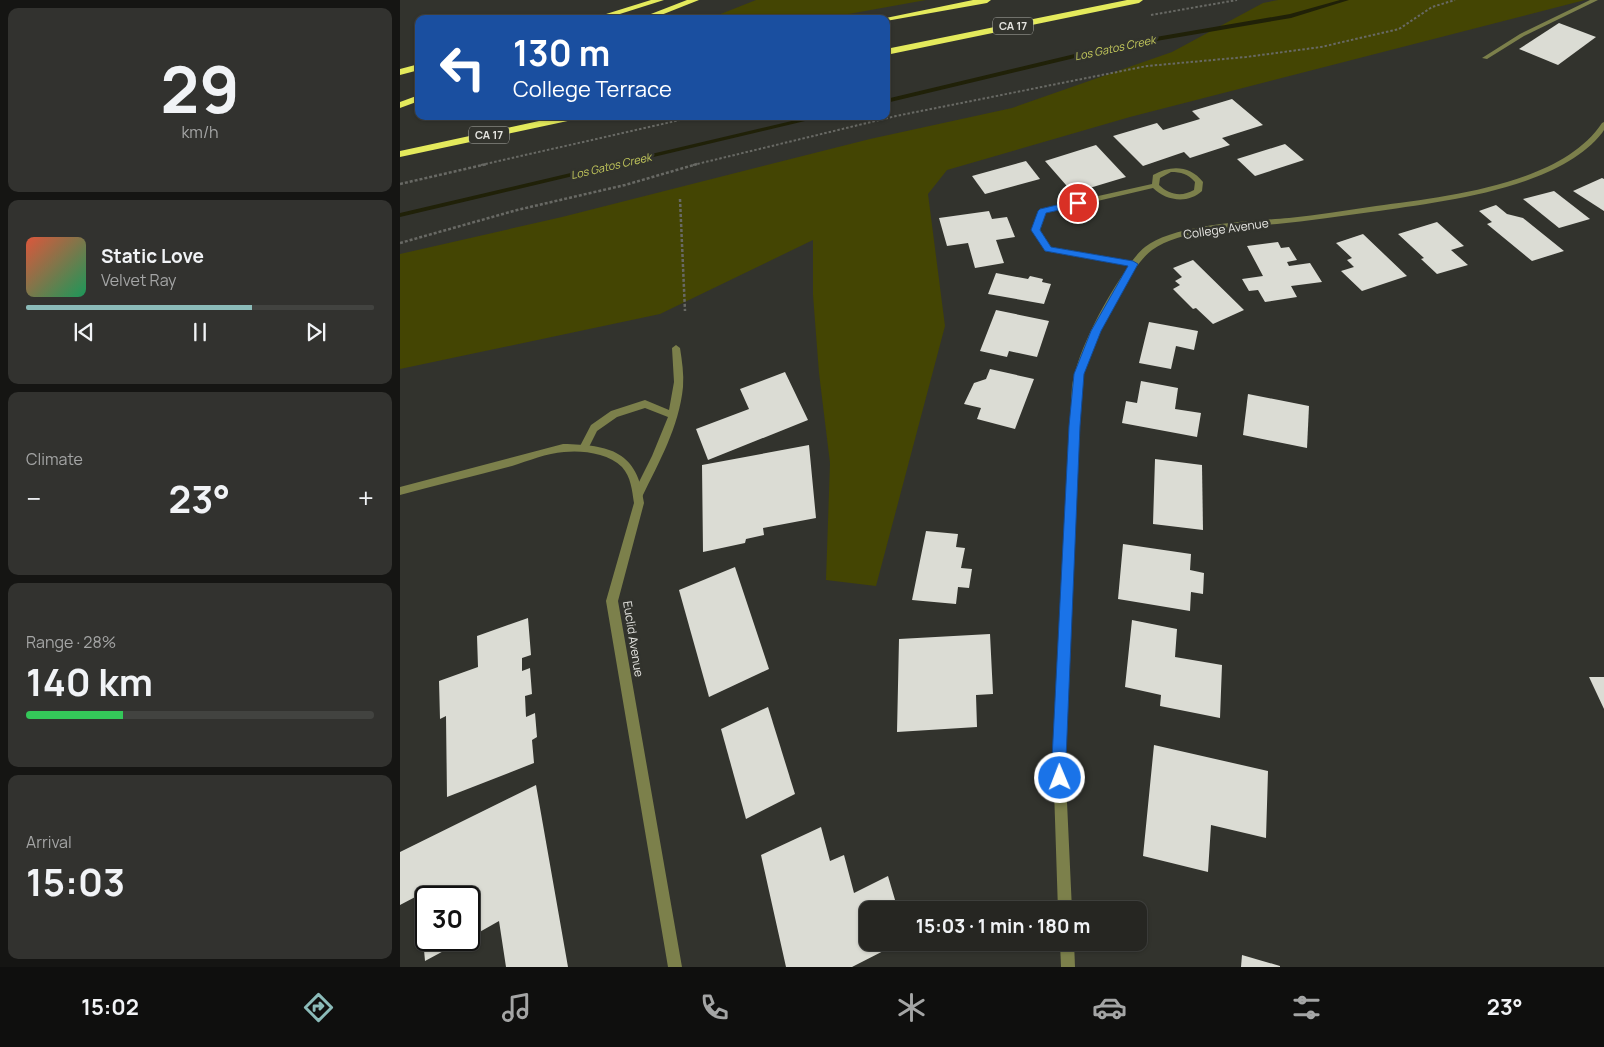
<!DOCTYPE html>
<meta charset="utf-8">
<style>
:root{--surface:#262622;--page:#32322f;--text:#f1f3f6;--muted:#a4a5a5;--line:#424340;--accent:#8bbbb9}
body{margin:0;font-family:Manrope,sans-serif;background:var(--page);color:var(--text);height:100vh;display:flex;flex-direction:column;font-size:19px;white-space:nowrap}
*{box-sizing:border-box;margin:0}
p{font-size:16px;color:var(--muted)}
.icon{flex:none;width:28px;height:28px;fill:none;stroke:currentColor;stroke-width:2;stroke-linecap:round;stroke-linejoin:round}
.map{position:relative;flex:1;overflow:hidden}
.details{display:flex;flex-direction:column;gap:8px;padding:8px;background:#151513;width:400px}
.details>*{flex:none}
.top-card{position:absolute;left:15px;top:15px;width:475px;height:105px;border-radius:10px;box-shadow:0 1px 4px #0004,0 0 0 1px var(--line);background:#1a4fa0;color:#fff;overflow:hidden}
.speed{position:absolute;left:15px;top:886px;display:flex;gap:10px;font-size:25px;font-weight:700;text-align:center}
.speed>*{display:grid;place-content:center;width:65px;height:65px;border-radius:50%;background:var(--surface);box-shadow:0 1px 4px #0004,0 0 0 1px var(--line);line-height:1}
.speed .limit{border:2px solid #111;border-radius:8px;background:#fff;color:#111}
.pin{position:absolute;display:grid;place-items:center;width:42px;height:42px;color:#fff;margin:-21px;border:2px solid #fff;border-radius:50%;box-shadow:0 1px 5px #0007}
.me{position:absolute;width:55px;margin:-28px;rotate:359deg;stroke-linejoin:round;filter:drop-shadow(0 0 4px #0008)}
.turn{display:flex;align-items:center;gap:18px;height:105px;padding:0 15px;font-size:22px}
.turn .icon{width:65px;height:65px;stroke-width:2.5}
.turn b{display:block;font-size:35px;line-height:42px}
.big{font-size:38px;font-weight:700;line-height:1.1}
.details .widget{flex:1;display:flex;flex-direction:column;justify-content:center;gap:8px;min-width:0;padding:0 18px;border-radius:10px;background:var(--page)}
.details .dial{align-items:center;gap:0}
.dial b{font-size:65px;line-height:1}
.song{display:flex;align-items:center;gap:15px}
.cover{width:60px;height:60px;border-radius:8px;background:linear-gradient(135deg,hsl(10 70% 55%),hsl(150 70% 35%))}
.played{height:5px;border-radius:2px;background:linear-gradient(90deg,var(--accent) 65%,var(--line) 65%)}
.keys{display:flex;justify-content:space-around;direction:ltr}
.heat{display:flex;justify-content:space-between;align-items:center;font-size:28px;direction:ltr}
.charge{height:8px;border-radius:4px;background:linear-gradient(90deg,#34c759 28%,var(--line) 0)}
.trip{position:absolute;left:459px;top:901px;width:288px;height:50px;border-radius:10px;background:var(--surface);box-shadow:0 1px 4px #0004,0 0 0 1px var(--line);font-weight:700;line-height:50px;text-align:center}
.menu{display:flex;height:80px;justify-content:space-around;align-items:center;background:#0f0f0e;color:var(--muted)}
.menu .icon{width:35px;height:35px}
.menu .current{color:var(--accent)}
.menu b{font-size:22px;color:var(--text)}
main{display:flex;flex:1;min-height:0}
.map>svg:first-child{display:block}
.green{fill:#444503}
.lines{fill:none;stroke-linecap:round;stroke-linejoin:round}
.stream{fill:#202108;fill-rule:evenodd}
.building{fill:#dbdcd4}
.path-far1{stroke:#686964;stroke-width:2;stroke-dasharray:2.5 2;stroke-linecap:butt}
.path{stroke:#686964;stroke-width:2.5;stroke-dasharray:3 2;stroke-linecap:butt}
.lane{fill:#7c804b;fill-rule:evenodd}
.street{fill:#7c804b;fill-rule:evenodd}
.highway{fill:#e4ea5c;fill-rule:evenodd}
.route{fill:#1a73e8;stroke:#114b97}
.labels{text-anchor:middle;stroke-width:5;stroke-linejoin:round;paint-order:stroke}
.shield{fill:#32332d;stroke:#afb0ab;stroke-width:1}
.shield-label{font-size:11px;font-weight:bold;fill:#e5e5e1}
.far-water-label{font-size:11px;font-style:italic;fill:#c4c95c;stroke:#32332d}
.street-label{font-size:12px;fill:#e5e5e1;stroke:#32332d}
</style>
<main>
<section class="details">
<div class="widget dial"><b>29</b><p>km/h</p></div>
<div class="widget">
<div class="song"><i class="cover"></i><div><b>Static Love</b><p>Velvet Ray</p></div></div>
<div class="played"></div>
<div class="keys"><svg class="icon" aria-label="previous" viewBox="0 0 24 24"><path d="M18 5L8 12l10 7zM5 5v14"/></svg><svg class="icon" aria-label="pause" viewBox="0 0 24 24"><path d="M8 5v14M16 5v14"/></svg><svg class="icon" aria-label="next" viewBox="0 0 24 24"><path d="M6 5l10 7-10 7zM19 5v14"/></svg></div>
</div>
<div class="widget"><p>Climate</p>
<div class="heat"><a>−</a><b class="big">23°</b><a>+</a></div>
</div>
<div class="widget"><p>Range · 28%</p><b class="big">140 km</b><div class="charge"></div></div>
<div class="widget"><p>Arrival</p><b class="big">15:03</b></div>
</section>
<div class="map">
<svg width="1204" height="967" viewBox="0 0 1204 967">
<rect width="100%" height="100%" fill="#32332d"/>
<!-- green -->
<g class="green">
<polygon points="356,0 526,0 421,19 308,19"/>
<polygon points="878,0 1185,0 730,117 547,170 528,194 545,326 476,586 426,580 430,463 419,373 413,295 413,240 260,314 0,369 0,254 162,217 470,139 612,108 772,52 863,3"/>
</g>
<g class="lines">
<!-- stream -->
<g class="stream">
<polygon points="940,0 949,0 891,18 721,47 486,103 486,99 721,43 890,14"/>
<polygon points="413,116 426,116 0,217 0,213"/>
</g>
</g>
<!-- building -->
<g class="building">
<polygon points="1159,23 1196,37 1158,65 1119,49"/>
<polygon points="832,99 863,125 822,138 830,145 790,158 784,152 743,166 713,136 757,123 763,130 800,119 792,111"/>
<polygon points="885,144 904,160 855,176 837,159"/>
<polygon points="696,145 726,177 673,193 645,161"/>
<polygon points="626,161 640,179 585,194 572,176"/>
<polygon points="1202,178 1204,179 1204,211 1173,191"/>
<polygon points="1154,191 1190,219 1159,228 1123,199"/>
<polygon points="1096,205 1107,214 1123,218 1164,251 1132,261 1087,224 1092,222 1079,211"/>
<polygon points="589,211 592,219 607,217 615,237 596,240 604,263 575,268 568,243 547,246 539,218"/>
<polygon points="1037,222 1064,246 1051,250 1068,265 1037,274 1021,259 1024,258 998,234"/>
<polygon points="963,234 1007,276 962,291 941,271 954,267 947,260 952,258 936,243"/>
<polygon points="878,242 881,248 889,247 897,260 887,262 889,266 910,263 922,282 891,286 897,297 865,302 858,290 849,291 842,279 863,276 847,246"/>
<polygon points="793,260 844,310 813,324 796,308 793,309 773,289 780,285 775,281 782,277 773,268"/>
<polygon points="596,273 628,279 630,276 643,279 642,282 651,284 644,304 588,294"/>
<polygon points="596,310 649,321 637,357 609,351 607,357 580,351"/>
<polygon points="749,322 798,331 794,350 776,346 771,369 739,363"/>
<polygon points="590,369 634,379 615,429 577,419 581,408 564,404 574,383 586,379"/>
<polygon points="385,372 408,420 308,460 296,429 349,409 340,389"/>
<polygon points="741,381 778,388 775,409 801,413 797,437 722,423 726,401 737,403"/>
<polygon points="848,394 909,406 907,448 843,435"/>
<polygon points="409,445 416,518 363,528 364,535 346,539 345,543 303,552 302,465"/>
<polygon points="755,459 802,465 803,530 753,524"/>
<polygon points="526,531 558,534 556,547 565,548 561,568 572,569 569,588 558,587 556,604 512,600"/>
<polygon points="723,544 791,554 790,570 804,573 803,594 791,592 790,611 718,599"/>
<polygon points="335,567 369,669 309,697 279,590"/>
<polygon points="128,618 131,655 122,658 122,671 130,668 132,694 125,696 126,717 135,713 137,737 132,740 134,763 47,797 46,716 40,719 39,681 78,667 77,636"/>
<polygon points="732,620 777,629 775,657 822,665 820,718 760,706 761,695 725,687"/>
<polygon points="590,634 593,694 576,695 577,727 497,732 499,639"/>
<polygon points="1189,677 1204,677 1204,709"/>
<polygon points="368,707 395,794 346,819 321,729"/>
<polygon points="754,745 868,771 866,838 811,825 808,872 743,856"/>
<polygon points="136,785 168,967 106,967 99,921 69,938 69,898 26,898 26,940 64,940 25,961 19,895 0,905 0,852"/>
<polygon points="421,827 430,861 444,855 454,893 488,876 498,910 468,910 468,942 501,942 452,967 386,967 361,855"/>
<polygon points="842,955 880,966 880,967 841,967"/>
</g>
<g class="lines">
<!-- path-far1 -->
<g class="path-far1">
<polyline points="751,15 837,0"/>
<polyline points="81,165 298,116"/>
<polyline points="293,165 496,116 747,66 846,57 921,47 999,29 1032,7 1055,0"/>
</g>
<!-- path -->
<g class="path">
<polyline points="0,184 87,164"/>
<polyline points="280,199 285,311"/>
<polyline points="0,243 117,210 225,185 297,164"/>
</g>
<!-- lane -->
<g class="lane">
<polygon points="1190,0 1198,0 1124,36 1087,59 1082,58 1120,34"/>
<path d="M276 345 280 348C282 361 284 374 283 387 279 427 259 462 242 497L238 498 234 497 233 494 252 456 268 417 245 408 217 417 197 431 187 451H181L179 448 191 425 211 411 245 400 269 410 274 382 272 348Z"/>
</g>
<!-- street -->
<g class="street">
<path d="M1204 122V130L1202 133C1157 190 1038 202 971 212 939 216 908 221 877 224 841 227 781 229 752 250 727 268 686 355 681 386L665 759 672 910H658L653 759 672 386C678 349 707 296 729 266L645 251 632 230 640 209 752 184 753 175C770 165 790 165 803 182L802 191C788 204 766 201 753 188L646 213 640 230 651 247 732 261C736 256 740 251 745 247 774 224 852 221 889 218 918 215 947 210 976 206 1044 197 1161 185 1202 123ZM771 172C781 172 788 174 795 182L794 190C782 197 769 195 759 185L760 178Z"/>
<path d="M163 444C210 445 238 451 244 503L218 601 282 967H268L206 601 234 503C232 490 231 477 222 467 208 453 182 450 164 452 147 453 128 461 112 466 74 476 37 485 0 495V487Z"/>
<polygon points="660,942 674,942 675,967 661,967"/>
</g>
<!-- highway -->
<g class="highway">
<polygon points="251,0 264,0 204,19 190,19"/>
<polygon points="287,0 299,0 251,19 238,19"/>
<polygon points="573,0 591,0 587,3 486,21 486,19 481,19"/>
<polygon points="727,0 743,0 739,3 486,55 486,49"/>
<polygon points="19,64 19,70 0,75 0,69"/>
<polygon points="19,95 19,101 0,108 0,102"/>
<polygon points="162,116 182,116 177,119 0,157 0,151"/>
</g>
</g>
<!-- route -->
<polygon class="route" points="678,200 681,201 681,205 646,213 640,230 651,247 733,261 738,264 701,331 684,374 680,426 666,759 667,778 665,783 660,785 655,783 653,778 652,759 669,426 674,374 691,331 728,266 645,251 631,230 638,211 640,209"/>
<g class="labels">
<!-- shield labels -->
<g class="shield">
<rect x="593" y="17.5" width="40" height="17" rx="4"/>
<rect x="69" y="126.5" width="40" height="17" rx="4"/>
</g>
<g class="shield-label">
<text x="613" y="30">CA 17</text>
<text x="89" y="139">CA 17</text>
</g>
<!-- far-water labels -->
<g class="far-water-label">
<text transform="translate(715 48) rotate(-12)" y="4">Los Gatos Creek</text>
<text transform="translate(211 166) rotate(-13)" y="4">Los Gatos Creek</text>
</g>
<!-- street labels -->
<g class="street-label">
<text transform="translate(826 229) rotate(-8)" y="4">College Avenue</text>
<text transform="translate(233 639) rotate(81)" y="4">Euclid Avenue</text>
</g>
</g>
</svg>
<div class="speed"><div class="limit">30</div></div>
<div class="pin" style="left:678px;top:203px;background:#d93025"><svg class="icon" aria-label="arrive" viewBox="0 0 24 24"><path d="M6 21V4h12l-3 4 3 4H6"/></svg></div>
<svg class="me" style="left:660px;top:778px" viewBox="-20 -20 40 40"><circle r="17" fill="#1a73e8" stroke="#fff" stroke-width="3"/><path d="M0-11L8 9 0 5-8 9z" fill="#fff"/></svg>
<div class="trip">15:03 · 1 min · 180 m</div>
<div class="top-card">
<div class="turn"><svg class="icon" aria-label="left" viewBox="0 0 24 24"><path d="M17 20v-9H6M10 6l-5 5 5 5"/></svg><div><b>130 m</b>College Terrace</div></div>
</div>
</div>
</main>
<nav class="menu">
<b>15:02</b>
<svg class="icon current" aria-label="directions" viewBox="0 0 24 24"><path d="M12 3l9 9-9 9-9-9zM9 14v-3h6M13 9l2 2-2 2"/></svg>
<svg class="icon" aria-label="music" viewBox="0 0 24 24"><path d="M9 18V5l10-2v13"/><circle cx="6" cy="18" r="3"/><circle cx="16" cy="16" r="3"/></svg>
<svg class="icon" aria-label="phone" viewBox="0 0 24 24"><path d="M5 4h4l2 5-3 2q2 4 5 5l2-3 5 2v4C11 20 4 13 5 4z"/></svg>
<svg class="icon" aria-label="climate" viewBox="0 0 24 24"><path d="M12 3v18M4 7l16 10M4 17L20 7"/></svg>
<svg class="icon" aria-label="car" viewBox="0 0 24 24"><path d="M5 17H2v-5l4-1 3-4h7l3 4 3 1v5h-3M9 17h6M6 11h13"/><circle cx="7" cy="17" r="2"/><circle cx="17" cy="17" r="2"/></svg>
<svg class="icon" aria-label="filters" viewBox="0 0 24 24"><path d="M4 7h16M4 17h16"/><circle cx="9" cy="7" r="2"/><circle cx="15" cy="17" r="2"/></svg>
<b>23°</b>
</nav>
